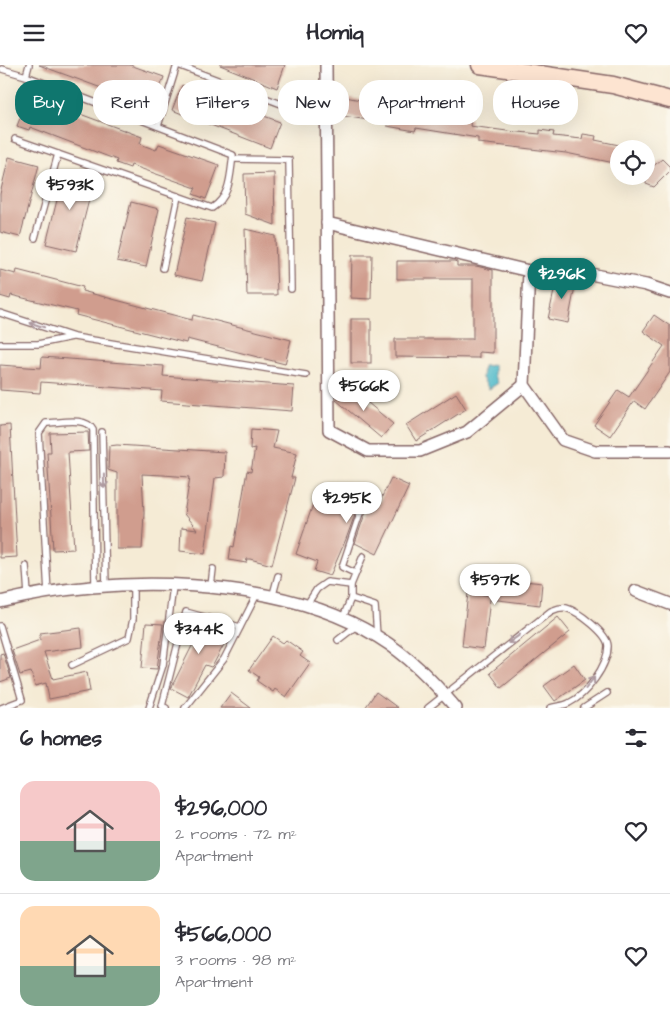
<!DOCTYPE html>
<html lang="en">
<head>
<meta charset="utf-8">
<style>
	:root { --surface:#fff; --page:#f7f7f7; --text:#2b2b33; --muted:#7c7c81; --line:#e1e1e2; --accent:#0f766e }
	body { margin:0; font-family:"Architects Daughter",sans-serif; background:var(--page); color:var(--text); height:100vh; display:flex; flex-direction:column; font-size:19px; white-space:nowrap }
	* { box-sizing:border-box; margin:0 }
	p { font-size:16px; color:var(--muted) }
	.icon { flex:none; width:28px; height:28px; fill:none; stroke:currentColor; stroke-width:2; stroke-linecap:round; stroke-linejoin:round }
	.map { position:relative; height:643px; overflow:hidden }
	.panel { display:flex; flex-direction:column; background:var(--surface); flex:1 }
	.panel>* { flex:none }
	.hud { position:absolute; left:15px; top:15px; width:640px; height:45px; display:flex; gap:10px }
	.tools { position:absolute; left:610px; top:75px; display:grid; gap:10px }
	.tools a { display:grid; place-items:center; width:45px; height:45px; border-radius:50%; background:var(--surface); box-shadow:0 5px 20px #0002; font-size:25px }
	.price { position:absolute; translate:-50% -42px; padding:0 11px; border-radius:18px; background:#fff; color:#222; font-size:16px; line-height:32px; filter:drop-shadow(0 1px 2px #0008) }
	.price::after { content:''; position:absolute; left:50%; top:30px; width:15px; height:11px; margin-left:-8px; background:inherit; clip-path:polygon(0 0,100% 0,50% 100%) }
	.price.active { background:var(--accent); color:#fff }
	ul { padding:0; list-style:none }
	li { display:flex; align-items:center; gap:15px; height:125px; padding:0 20px }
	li+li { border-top:1px solid var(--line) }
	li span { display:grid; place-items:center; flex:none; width:140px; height:100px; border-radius:15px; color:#555 }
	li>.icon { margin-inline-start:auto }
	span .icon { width:60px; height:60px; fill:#fffc; stroke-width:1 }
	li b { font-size:21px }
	h2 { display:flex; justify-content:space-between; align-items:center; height:60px; padding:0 20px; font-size:21px }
	.pill { padding:0 18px; border-radius:20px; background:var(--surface); box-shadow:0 5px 20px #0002; font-size:18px; line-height:45px }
	.pill.active { background:var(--accent); color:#fff }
	header { display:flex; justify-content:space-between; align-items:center; height:65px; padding:0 20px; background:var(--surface); font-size:22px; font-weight:700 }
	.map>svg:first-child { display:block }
</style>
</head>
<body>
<header><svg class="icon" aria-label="menu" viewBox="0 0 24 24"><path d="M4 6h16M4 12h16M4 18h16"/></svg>Homiq<svg class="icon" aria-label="heart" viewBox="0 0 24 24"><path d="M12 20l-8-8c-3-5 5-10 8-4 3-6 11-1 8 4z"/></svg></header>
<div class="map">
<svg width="670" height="643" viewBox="0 0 670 643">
	<rect width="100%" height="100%" fill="#fbf7ec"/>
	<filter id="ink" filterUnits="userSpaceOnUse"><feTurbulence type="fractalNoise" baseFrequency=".02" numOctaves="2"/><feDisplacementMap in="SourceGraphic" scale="10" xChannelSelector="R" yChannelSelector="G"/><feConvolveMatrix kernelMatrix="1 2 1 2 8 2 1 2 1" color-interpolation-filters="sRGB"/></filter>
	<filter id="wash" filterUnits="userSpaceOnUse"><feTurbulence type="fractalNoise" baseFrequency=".0096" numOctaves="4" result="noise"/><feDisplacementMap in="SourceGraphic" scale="20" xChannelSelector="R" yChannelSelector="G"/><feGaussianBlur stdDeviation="1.12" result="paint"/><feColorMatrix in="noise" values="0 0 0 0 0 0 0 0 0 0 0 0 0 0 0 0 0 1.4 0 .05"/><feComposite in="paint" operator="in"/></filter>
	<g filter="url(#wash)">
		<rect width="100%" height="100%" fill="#f5ebd5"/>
		<path fill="#4db9c9" stroke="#4c6c7a" d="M494,300V311L498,318L489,324L482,313L483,301Z"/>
		<g id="blocks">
			<g fill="#d09d8e">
				<path d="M39,0H130L164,12L153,42Z"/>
				<path d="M220,0H285L277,23Z"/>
				<path d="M182,20L280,57L270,83L172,45Z"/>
				<path d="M29,30L142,72L140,79L156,85L159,79L219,100L206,134L193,129L196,123L131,100L130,103L116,98L117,95L30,62L29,65L17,61Z"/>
				<path d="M340,31L371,37L368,55L337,50Z"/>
				<path d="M391,41L437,52V49L471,54L470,61L507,66L540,69V65L554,67L553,71L582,74L583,69L596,71L595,75L619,80V99L566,88L478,78V73L416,63L415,66L387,61Z"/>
				<path d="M9,92L39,100L20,172L0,167V129Z"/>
				<path d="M662,94L670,102V106L654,122L646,119V102L651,103Z"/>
				<path d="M61,107L94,115L76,186L46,179L61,119L58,118Z"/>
				<path d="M274,108L275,160L245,149L244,109Z"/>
				<path d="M131,137L159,144L146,202L117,196Z"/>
				<path d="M187,152L215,158L202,216L174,210Z"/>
				<path d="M245,164L275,171L277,230H247Z"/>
				<path d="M352,190H372L371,234L351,233Z"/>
				<path d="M397,196H454L457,197V201H476L493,205V288L479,287V293L395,292V274H473V214H397Z"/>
				<path d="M0,205L16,209L17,205L83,222L82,226L192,255L193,250L291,275L285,299L187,274L186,278L76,250L77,246L11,230L10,234L0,231Z"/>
				<path d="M557,212L576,216L568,258L548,254Z"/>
				<path d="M654,250L670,261V307L645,344L634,336L610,371L594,360L618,325L629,332L664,281L643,266Z"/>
				<rect x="351" y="254" width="20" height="44"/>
				<path d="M42,292L164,301L163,311L294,321L292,346L161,336L162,326L41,317L40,328L0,325V300L41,303Z"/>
				<path d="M348,321L393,359L381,373L336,335Z"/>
				<path d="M456,328L466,344L416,376L406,360Z"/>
				<path d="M10,360L17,492L0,493V361Z"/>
				<path d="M251,364L277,366L273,383L297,388L291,413H295L272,500L250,494H247L246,498L229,495L231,481L234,482L247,406L251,407L255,383L250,384Z"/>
				<path d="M88,367L89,386L68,387L74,484L53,485L47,387H51L50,368Z"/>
				<path d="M117,380L225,387L224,412L215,413L205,489L180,486L181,463L197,465L184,449L190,412L163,410L142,409L144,448L142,484H117V408L108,405L109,381Z"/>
				<path d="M391,413L409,421L377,489L355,478L367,443L366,439L362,437L358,441L346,474L330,511L314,506L317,497L296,489L320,419L377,442Z"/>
				<path d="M490,512L542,518L540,540L490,534L484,584L462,581L468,528L487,530Z"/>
				<path d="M558,552L570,567L501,623L490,608Z"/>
				<path d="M189,556L210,563L211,560L229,570L213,600L211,602L205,600L188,632L171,623L193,579L183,576Z"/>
				<path d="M146,558L163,559L157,604L142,603Z"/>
				<path d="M81,563L83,582L44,587L53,614L87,607L90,626L49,634L46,618L35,621L31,607L20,610L12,585L40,575V568Z"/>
				<path d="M273,571L283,578L286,575L303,587L300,591L310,598L286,632L275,624L273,627L257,616L259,612L249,605Z"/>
				<path d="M3,588L11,613L0,617V589Z"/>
				<path d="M574,599L585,615L555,636L544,621Z"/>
				<path d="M376,627L398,643H365Z"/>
				<path d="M231,628L251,643H220Z"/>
			</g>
		</g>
	</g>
	<g filter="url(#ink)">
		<use href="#blocks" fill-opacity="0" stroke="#866666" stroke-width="1"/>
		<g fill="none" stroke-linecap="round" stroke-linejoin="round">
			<g stroke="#866666" stroke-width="8">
				<g id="lane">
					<path d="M178,0L284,40"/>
					<path d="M2,4L26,11"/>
					<path d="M158,61L177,0"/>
					<path d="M15,74L212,143C231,131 230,110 233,90L26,11L29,0"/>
					<path d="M233,94L289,95L291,224"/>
					<path d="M35,173L58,89"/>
					<path d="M163,203L178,131"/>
					<path d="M0,248L74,272L306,310"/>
					<path d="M0,279H38L72,272"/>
					<path d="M102,367L106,521"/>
					<path d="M26,501L28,530"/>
					<path d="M355,508L342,502L362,442"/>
					<path d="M211,521L213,504"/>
					<path d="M48,528L39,368L46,358C60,358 86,351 93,365L95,522"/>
					<path d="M272,533L278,511"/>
					<path d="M351,533V520L363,491"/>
					<path d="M306,541L317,524L327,517L351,520"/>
					<path d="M342,555L351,533L375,541L377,571"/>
					<path d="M0,561L22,635L1,643"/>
					<path d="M338,575L356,561"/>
					<path d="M72,600L129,573L133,554V520"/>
					<path d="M149,643L163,600L173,521"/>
					<path d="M166,643L162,641L186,547L240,562"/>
					<path d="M185,643L224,594L257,529"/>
					<path d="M428,643L551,546C556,544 560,542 566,543C578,546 608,569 608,581C608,601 586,630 569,638C564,641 556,641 550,643"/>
					<path d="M584,643L607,628"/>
				</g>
			</g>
			<g stroke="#866666" stroke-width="14">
				<g id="street">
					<path d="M326,0L329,365L368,386H420L467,367L524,320"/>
					<path d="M327,158L529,206L560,203L646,220L670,228"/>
					<path d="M529,206L524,320L563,375L595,386H670"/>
					<path d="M636,526L670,539"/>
					<path d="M0,537C111,509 278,510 378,572C409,591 432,615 456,643"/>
				</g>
			</g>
			<g stroke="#866666" stroke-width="19">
				<path id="secondary" d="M480,0L613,20L670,35"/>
			</g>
			<use href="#lane" stroke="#fff" stroke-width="5.5"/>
			<use href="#street" stroke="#fff" stroke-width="11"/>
			<use href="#secondary" stroke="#fde4d1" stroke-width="16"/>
		</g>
		<defs><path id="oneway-shaft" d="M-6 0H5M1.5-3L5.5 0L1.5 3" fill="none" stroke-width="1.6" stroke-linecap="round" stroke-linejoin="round" transform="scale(1.25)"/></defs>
		<g stroke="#ae9aa0">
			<use href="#oneway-shaft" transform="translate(37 260) rotate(-162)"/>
			<use href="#oneway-shaft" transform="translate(104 416) rotate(89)"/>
			<use href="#oneway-shaft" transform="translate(514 574) rotate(144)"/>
			<use href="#oneway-shaft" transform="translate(590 618) rotate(-53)"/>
		</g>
	</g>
</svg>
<div class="tools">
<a><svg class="icon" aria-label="locate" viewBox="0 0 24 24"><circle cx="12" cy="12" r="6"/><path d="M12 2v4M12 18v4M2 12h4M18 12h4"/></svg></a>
</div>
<b class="price" style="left:70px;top:146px">$593K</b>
<b class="price active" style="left:562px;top:235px">$296K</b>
<b class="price" style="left:364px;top:347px">$566K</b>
<b class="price" style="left:347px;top:459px">$295K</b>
<b class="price" style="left:495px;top:541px">$597K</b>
<b class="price" style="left:199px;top:590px">$344K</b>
<div class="hud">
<a class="pill active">Buy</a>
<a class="pill">Rent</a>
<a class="pill">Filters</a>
<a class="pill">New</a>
<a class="pill">Apartment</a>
<a class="pill">House</a>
</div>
</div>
<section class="panel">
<h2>6 homes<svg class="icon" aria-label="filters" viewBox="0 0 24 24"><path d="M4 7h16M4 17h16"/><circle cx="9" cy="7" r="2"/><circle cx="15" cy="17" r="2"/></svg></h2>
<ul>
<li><span style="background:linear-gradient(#f6c9c9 60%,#7fa58c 0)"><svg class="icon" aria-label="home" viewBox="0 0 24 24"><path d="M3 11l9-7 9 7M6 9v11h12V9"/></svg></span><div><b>$296,000</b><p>2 rooms · 72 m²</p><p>Apartment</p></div><svg class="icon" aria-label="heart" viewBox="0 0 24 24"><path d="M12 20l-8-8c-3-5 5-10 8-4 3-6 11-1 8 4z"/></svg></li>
<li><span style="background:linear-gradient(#ffd9b3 60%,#7fa58c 0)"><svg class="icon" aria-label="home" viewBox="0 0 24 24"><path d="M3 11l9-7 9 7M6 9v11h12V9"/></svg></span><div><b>$566,000</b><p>3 rooms · 98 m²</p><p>Apartment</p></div><svg class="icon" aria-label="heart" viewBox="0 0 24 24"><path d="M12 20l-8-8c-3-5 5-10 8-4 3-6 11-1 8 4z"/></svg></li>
</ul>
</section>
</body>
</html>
